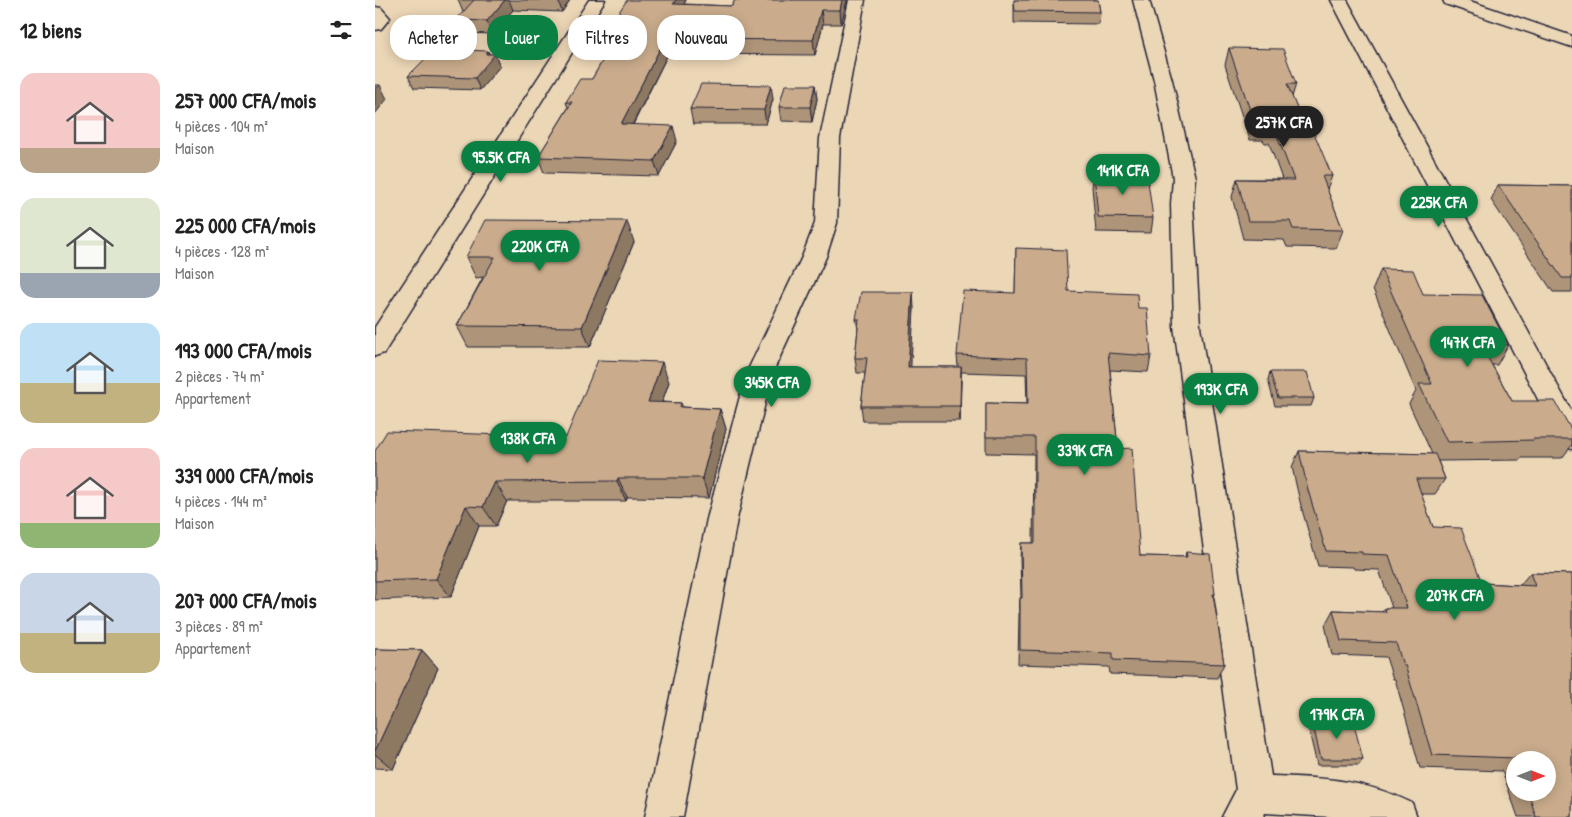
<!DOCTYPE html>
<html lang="fr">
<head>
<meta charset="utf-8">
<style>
	:root { --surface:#fff; --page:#f2f2f2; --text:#222; --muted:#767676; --accent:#0b8043 }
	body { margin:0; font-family:"Patrick Hand",sans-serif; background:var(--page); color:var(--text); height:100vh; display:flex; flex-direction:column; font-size:19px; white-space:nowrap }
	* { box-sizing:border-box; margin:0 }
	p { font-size:16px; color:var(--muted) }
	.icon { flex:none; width:28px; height:28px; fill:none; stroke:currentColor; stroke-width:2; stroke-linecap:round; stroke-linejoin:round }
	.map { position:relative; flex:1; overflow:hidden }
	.sheet { display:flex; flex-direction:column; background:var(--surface); width:375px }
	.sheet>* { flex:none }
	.guide { position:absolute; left:15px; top:15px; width:475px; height:45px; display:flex; gap:10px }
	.needle { width:32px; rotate:90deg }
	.fabs { position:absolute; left:1131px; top:751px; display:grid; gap:10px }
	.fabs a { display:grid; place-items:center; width:50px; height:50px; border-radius:50%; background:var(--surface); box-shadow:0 2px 12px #0003; font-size:25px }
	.price { position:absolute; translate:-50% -42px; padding:0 11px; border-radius:18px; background:var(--accent); color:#fff; font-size:16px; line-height:32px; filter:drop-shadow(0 1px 2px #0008) }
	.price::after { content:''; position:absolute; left:50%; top:30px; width:15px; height:11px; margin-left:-8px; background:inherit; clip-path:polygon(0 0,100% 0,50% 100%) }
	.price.selected { background:#222; color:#fff }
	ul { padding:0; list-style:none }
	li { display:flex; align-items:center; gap:15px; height:125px; padding:0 20px }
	li span { display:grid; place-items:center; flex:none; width:140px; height:100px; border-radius:15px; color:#555 }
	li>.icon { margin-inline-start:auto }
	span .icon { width:60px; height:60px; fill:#fffc; stroke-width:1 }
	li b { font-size:21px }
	h2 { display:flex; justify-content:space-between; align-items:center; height:60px; padding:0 20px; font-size:21px }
	.pill { padding:0 18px; border-radius:20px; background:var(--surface); box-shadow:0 2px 12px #0003; font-size:18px; line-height:45px }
	.pill.selected { background:var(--accent); color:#fff }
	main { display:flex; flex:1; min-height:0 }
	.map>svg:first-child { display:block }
</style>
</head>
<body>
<main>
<section class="sheet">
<h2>12 biens<svg class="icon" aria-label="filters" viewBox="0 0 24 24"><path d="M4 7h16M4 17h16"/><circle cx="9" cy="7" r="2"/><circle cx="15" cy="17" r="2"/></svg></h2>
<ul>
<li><span style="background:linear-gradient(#f6c9c9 75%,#b9a48a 0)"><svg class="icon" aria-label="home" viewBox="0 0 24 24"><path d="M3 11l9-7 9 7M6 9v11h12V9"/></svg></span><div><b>257 000 CFA/mois</b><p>4 pièces · 104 m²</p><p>Maison</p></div></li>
<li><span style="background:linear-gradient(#dfe7d0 75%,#9aa5b1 0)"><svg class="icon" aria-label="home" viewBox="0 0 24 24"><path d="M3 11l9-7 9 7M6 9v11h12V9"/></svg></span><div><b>225 000 CFA/mois</b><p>4 pièces · 128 m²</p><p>Maison</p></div></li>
<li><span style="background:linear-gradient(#bfe0f5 60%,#c2b280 0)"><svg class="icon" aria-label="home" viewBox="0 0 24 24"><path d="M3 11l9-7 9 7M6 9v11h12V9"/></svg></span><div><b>193 000 CFA/mois</b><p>2 pièces · 74 m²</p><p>Appartement</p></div></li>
<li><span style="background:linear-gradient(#f6c9c9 75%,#8fb573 0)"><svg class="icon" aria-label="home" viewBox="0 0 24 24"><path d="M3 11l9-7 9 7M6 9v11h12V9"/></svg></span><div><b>339 000 CFA/mois</b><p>4 pièces · 144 m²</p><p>Maison</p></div></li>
<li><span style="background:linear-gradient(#c9d6e8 60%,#c2b280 0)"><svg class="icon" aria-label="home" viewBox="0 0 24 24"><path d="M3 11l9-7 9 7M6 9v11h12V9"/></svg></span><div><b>207 000 CFA/mois</b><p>3 pièces · 89 m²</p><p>Appartement</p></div></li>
</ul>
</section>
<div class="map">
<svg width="1197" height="817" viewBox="0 0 1197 817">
	<rect width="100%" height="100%" fill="#ebd6b5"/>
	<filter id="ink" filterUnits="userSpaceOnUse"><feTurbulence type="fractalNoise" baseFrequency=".02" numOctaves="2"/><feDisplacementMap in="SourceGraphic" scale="10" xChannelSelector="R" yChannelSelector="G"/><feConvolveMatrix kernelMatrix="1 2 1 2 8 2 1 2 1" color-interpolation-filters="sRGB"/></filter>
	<g filter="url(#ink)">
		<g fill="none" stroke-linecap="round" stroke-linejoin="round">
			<g stroke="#22223b" stroke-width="3">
				<g id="street">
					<path d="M214,0H230L9,353L0,356V327Z"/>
					<path d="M474,0H490L465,138L462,223L451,257L397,374L362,519L308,817H270L332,519L371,374L427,257L440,223L445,138Z"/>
					<path d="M758,0H774L797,80L820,178L818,204L825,326L896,776C949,778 988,779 1037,803L1042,817H957L890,813L888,817H847L861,790L799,326L796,204L798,178L779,80Z"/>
					<path d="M956,0H972L1197,412V449L1187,446L1183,438Z"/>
					<path d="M1068,0H1092L1197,36V47L1070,4Z"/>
					<path d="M0,7L6,8L15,18L6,29L0,30Z"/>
				</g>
			</g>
			<use href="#street" fill="#ebd6b5" fill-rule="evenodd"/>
		</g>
		<g fill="#ae9478" stroke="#22223b" fill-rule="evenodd">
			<path d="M83,0H195L187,12L138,10L117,34L87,33L81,20L88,12Z"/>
			<path d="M311,0L309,4L357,6L360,0H472L466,24H448L440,55L293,54L258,125L302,141L284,176L169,173L163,157L193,108L191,102L217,79L244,32L240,18Z"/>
			<path d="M639,0H723L725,12L724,24L639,23Z"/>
			<path d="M854,48L921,84L917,97L932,133L957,176L952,189L968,230L961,248L912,247L909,240L868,239L857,197L862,179H907L894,143H890L888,140H875L850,65Z"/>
			<path d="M114,54H120L125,66L105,90L39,88L33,76Z"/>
			<path d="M440,85L442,99L437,122L406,121L404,107Z"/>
			<path d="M398,99L391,124H318L315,109Z"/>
			<path d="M719,173L778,218L776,233L721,232L717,187Z"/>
			<path d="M1123,185L1197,186V292H1178L1116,200Z"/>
			<path d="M259,242L215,347H93L82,326L108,277L101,278L91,257Z"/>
			<path d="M641,248L693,291L763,308L776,356L773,372L735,370L743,449L765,556L810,557L811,552L840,594L839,597L849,664L842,678L735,674L734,667L643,664L644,614L645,598H646L645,558L646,543H658L659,454L611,453V403L652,404L651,374L586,372L585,421H488L486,406L490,373H482L480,358L483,329L481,319L539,308L535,367H583L582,355L640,293Z"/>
			<path d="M1006,269L1133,345L1122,365H1117L1137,401L1197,431V445L1187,458H1146L1145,460L1063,461L1070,479L1060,494H1046L1058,527L1107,583L1145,585L1155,573L1197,574V817H1143L1127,771L1045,768L1020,679H1018L1011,657L957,655L950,625L958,610L1007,612L1010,608H1017L1004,570L979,569L978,567L943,566L926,506L917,467L924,451L1057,454L1034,404L1041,391L998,289ZM1140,760H1172V792H1140Z"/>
			<path d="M895,372L939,398L936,406H900L893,380Z"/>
			<path d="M294,382L287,402L306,403L308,407L345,409L351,429L334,498L252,497L251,501H132L121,526H104L76,597L0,600V451L191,437Z"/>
			<path d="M0,649L47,650L63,668L18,769L0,768Z"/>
			<path d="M937,721L988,759L984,765H942L933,727Z"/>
		</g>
		<g fill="#8d7862" stroke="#22223b">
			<path d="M130,0H134L138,10L117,34L112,21Z"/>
			<path d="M183,0H195L187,12Z"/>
			<path d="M301,0H311L302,18L298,4Z"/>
			<path d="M467,0H472V1L466,24L465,10Z"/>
			<path d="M446,10L448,24L440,55L438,40Z"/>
			<path d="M290,39L293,54L250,139L246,124Z"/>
			<path d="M113,51L116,58L120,54L125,66L105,90L100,78L111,54Z"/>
			<path d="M5,85L12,99L0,114V90Z"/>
			<path d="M396,85L398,99L391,124L389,110Z"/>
			<path d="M440,85L442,99L437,122L435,107Z"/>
			<path d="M298,126L302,141L284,176L279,161Z"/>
			<path d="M252,221L259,242L215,347L207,327Z"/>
			<path d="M538,292L539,308L535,382L533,367Z"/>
			<path d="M287,362L294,382L280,422L273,402Z"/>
			<path d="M586,367V382L585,421V406Z"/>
			<path d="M345,409L351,429L334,498L327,478Z"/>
			<path d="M243,478L252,497L251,501L242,481Z"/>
			<path d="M120,482L132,501L121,526L108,507Z"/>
			<path d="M91,506L104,526L76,597L61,579Z"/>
			<path d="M47,650L63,668L18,769L0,754V751Z"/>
		</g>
		<g fill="#caac8c" stroke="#22223b">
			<path d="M99,0H130L112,21L81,20Z"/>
			<path d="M252,0H301L298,4L357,6L360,0H467L465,10H446L438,40L290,39L246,124L298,126L279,161L163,157L197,102H191L205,79H217L252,18H240Z"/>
			<path d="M639,0H723L725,12L640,11Z"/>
			<path d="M854,48L908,49L921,84H912L932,133H939L957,176H947L968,230L918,229L915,221H873L862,179L919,180L898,125H894L893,122H879Z"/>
			<path d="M60,49L113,51L111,54H120L100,78L33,76Z"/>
			<path d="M326,84L396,85L389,110L315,109Z"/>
			<path d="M0,85H5L0,90Z"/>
			<path d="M410,85H440L435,107H404Z"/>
			<path d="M719,173L772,174L778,218L723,217Z"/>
			<path d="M1123,185L1197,186V278H1187Z"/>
			<path d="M110,220L252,221L207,327L82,326L120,257H91Z"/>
			<path d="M641,248L691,250L693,291L762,294L763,308H772L776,356L733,353L743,449L757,448L765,556L812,557L811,552L835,554L840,594H838L849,664L738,660V653L645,650V598H647L646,543H660V437H611V403L653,404L652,358L582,355L588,291L640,293Z"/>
			<path d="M1006,269L1038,270L1048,294L1107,295L1133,345L1105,344L1137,401H1180L1197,431V439H1158L1159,440L1072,442L1044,384H1057Z"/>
			<path d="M486,292H538L533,367H586L585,406H486L492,358H480L484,319H481Z"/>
			<path d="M223,360L287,362L273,402L306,403L305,407L345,409L327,478H243L242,481L120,482L108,507L91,506L61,579L0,581V451L12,431L191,437Z"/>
			<path d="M895,372H932L939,398H903Z"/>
			<path d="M924,451L1060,454L1070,479H1041L1058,527L1086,528L1107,583L1160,586L1155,573L1197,574V817H1161L1153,792H1172V760H1142L1141,758L1057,755L1030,665H1028L1021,643L966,641L958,610L1011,612L1010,608H1032L1014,555L987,554V552L951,551L933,490Z"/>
			<path d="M0,649L47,650L0,751Z"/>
			<path d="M937,721H978L988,759H946Z"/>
		</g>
	</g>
</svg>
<div class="fabs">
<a><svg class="needle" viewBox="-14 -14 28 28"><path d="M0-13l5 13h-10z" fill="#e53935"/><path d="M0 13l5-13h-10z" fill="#767676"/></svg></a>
</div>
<b class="price selected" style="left:909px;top:148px">257K CFA</b>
<b class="price" style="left:126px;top:183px">95.5K CFA</b>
<b class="price" style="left:748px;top:196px">141K CFA</b>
<b class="price" style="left:1064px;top:228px">225K CFA</b>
<b class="price" style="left:165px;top:272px">220K CFA</b>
<b class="price" style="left:1093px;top:368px">147K CFA</b>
<b class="price" style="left:397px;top:408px">345K CFA</b>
<b class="price" style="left:846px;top:415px">193K CFA</b>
<b class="price" style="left:153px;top:464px">138K CFA</b>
<b class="price" style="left:710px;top:476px">339K CFA</b>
<b class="price" style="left:1080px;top:621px">207K CFA</b>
<b class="price" style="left:962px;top:740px">179K CFA</b>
<div class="guide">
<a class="pill">Acheter</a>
<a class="pill selected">Louer</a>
<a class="pill">Filtres</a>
<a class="pill">Nouveau</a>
</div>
</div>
</main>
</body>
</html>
